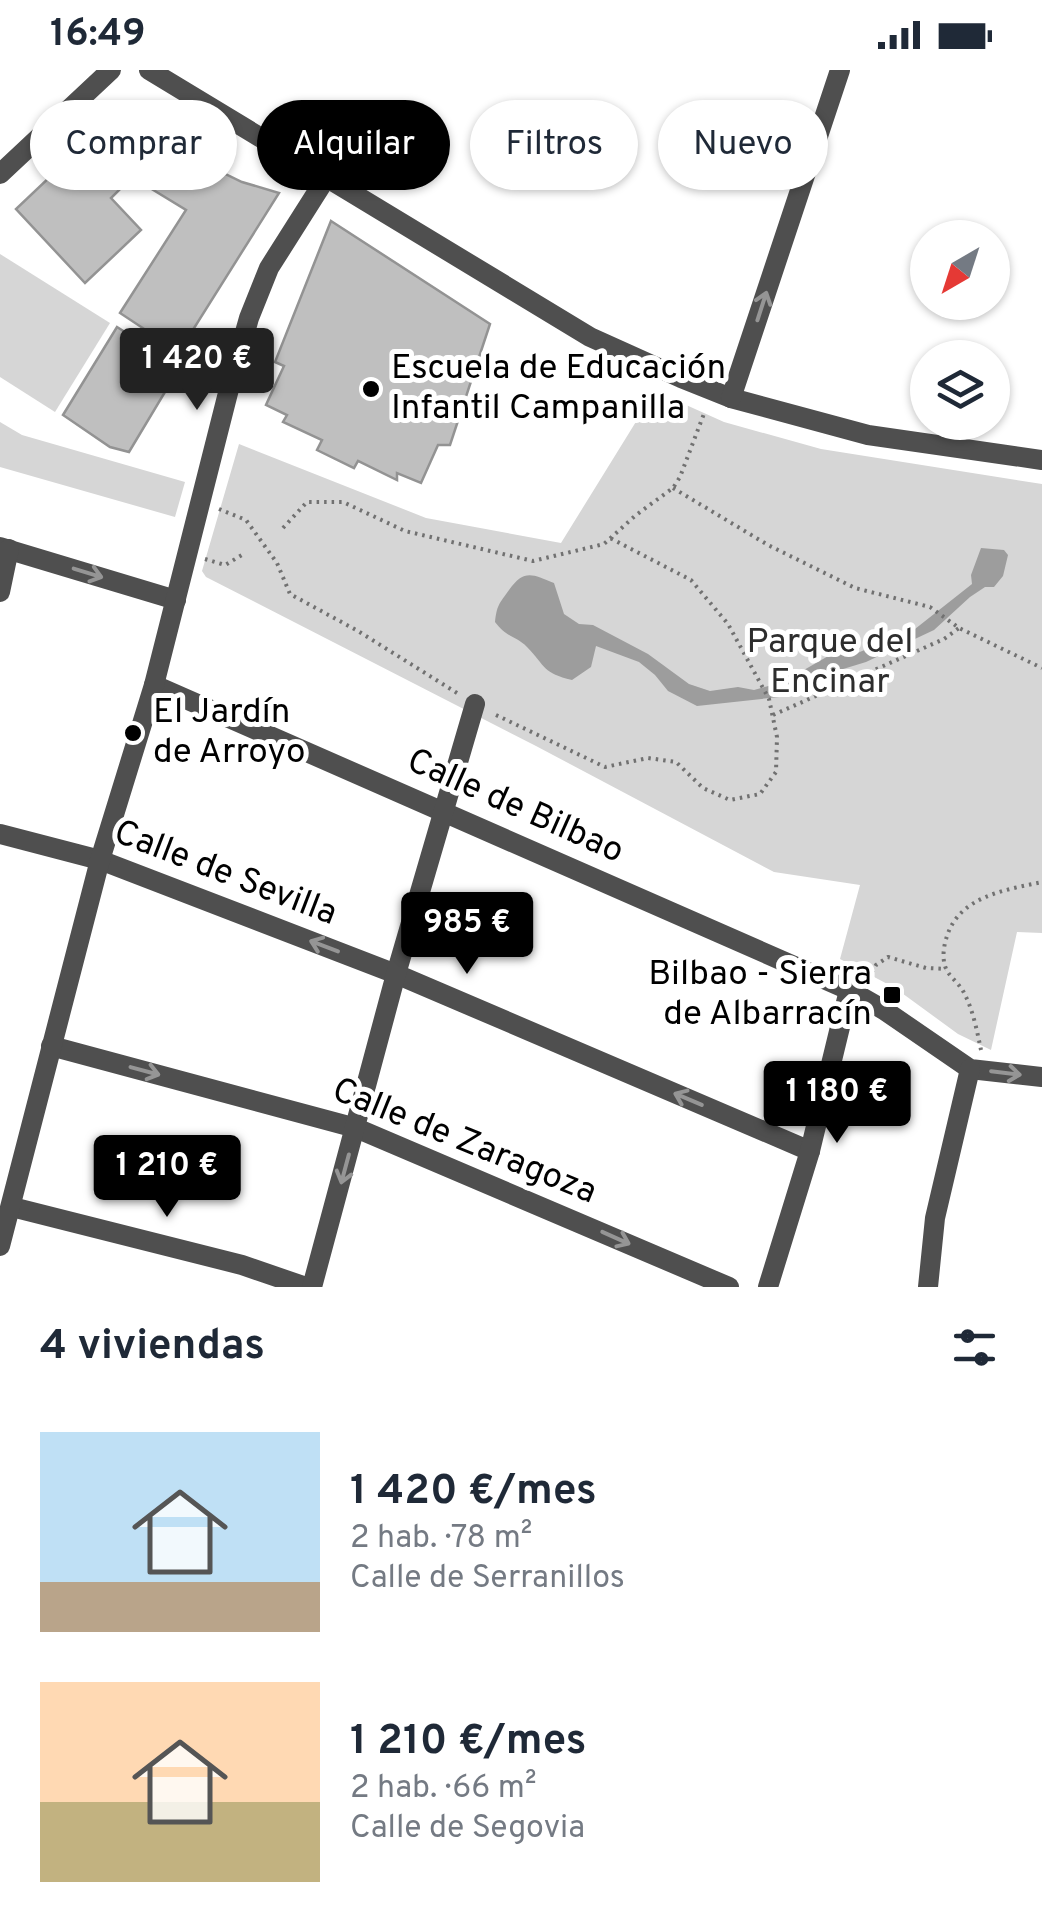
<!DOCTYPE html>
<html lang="es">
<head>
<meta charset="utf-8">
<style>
	:root { --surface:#fff; --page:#f6f6f7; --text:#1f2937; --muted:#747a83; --accent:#000 }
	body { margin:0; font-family:Overpass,sans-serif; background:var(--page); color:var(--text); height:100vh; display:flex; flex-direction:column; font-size:38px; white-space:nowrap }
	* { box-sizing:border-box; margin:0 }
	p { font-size:32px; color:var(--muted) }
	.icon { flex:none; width:55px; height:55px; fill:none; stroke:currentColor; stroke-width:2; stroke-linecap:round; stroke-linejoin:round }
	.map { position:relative; height:1217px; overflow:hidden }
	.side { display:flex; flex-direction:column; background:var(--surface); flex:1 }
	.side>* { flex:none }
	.guide { position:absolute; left:30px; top:30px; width:982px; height:90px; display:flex; gap:20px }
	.needle { width:65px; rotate:219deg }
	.fabs { position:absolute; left:910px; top:150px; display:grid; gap:20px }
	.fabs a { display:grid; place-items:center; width:100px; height:100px; border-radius:50%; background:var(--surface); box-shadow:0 2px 8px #0004; font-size:50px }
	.price { position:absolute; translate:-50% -85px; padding:0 22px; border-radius:10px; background:var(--accent); color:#fff; font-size:32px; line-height:65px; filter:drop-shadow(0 2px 5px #0008) }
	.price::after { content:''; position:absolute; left:50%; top:60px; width:30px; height:22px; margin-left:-15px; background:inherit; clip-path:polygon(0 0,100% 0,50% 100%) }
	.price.selected { background:#222; color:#fff }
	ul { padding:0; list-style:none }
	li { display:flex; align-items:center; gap:30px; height:250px; padding:0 40px }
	li span { display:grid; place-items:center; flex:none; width:280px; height:200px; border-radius:0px; color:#555 }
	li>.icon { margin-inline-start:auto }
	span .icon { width:120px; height:120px; fill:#fffc; stroke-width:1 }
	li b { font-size:42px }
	h2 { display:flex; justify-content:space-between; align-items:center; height:120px; padding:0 40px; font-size:42px }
	.chip { padding:0 35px; border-radius:45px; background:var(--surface); box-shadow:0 2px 8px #0004; font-size:35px; line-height:90px }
	.chip.selected { background:var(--accent); color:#fff }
	.status { display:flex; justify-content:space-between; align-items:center; height:70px; padding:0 50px; background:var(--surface); direction:ltr }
	.status svg { height:28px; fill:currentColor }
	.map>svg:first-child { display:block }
</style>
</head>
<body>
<div class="status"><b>16:49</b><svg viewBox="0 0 49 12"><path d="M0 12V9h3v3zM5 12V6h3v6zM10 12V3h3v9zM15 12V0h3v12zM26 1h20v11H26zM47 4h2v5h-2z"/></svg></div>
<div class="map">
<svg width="1042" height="1217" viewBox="0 0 1042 1217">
	<rect width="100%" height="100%" fill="#fff"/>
	<g fill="#d6d6d6">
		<path d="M0,184L110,253L55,342L0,307Z"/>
		<path d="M655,321L724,352L821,379L1042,414V863L1017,862L991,980L958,964L895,918L840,889L860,815L774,802L536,676L206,507L202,501L239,374L426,448L561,473Z"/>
		<path d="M0,352L22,365L185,412L175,447L0,397Z"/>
	</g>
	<path fill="#9d9d9d" d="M981,478L1004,480L1008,485L1003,506L994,517H985L970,527L934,560L866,592L817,607L797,621L779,627L697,636L668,621L655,605L639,592L596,576L591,597L572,610C543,603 546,597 527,577C516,566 507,568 495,552C497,535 499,534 509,520C524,499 532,504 554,513L564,544L579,554L593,555L648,584L689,614L710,621L738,617L754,620L783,612L830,585L855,584L915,559L972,514L971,505Z"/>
	<g fill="#bfbfbf" stroke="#939393" stroke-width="2.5">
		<path d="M142,38L162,61L207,95L242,112L279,123L179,282L120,243L186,140L132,107L111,128L141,160L85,213L16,139L109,51L119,59Z"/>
		<path d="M331,151L490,254L450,375H438L421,413L397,403V410L358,391L354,398L317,380L322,370L283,352L287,345L266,335L284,296L275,292Z"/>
		<path d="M117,257L180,297L129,382L110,377L63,345Z"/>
	</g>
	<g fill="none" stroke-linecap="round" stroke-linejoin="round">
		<g stroke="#717171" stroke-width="4" stroke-dasharray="2.5 5" stroke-linecap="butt">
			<path d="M673,418L768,475L855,518L930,537L959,558L1042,598"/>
			<path d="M219,439L246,450L277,493L290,524L358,561L457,623"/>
			<path d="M283,458L307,432H343L405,461L533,491L604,474L636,445L673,418L680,407L705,341"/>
			<path d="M205,489L225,495L242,485"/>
			<path d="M496,645L605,697L648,688L676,692L703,718L730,730L760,724L776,702L777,667L769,629L728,554L691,510L610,468"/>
			<path d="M773,645L944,569L959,558"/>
			<path d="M868,909L876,895L888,887L926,898L946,899"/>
			<path d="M981,980C977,961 973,939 963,921C958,912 948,906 945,896C942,886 944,875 947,866C960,826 1005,820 1042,812"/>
		</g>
		<g stroke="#4f4f4f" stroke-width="20">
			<path d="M149,0L590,267L681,308L731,328L868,365L1042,390"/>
			<path d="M0,104L111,0"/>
			<path d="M731,328L840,0"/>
			<path d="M0,477L176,530"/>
			<path d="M0,522L9,479"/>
			<path d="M154,615L849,920L884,940L970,999L1042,1007"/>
			<path d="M0,764L100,790L396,904L810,1081"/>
			<path d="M51,976L356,1058L729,1217"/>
			<path d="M12,1137L242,1195L306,1217"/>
			<path d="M0,1176L100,790L154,615L229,319L249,248L269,198L326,108"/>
			<path d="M312,1217L396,904L475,634"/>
			<path d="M768,1217L810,1081L849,920"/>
			<path d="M928,1217L935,1148L970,999"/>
		</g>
	</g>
	<defs><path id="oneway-shaft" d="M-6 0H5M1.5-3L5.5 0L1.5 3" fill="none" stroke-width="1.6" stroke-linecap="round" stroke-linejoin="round" transform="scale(2.5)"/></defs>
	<g stroke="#959595">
		<use href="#oneway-shaft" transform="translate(762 236) rotate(-72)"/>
		<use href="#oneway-shaft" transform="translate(88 503) rotate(17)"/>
		<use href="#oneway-shaft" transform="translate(324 876) rotate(-159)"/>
		<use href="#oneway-shaft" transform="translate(145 1001) rotate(15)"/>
		<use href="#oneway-shaft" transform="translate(1006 1003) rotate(7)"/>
		<use href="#oneway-shaft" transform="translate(688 1029) rotate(-157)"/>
		<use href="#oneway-shaft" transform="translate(345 1099) rotate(105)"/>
		<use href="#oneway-shaft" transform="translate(616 1168) rotate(24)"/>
	</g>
	<g fill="#000" stroke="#fff" stroke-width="4">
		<circle cx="371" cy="319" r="10"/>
		<circle cx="133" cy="663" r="10"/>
		<rect x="882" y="915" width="20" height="20" rx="5"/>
	</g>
	<g text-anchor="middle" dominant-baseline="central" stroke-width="10" stroke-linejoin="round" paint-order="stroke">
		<g font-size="35" fill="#000" stroke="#fff" text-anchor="start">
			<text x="391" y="299">Escuela de Educación<tspan x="391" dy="40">Infantil Campanilla</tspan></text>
			<text x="153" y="643">El Jardín<tspan x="153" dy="40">de Arroyo</tspan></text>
			<text x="872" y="905" text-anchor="end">Bilbao - Sierra<tspan x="872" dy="40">de Albarracín</tspan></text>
		</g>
		<g font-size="35" fill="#2d2d2d" stroke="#fff">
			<text x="830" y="573">Parque del<tspan x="830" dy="40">Encinar</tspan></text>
		</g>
		<g font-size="35" fill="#000" stroke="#fff">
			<text transform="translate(515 737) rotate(24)">Calle de Bilbao</text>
			<text transform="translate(225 804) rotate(21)">Calle de Sevilla</text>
			<text transform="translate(464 1072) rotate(22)">Calle de Zaragoza</text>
		</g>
	</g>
</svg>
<div class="fabs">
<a><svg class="needle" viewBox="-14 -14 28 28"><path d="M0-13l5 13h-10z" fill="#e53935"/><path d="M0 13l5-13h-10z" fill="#747a83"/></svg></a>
<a><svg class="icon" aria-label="layers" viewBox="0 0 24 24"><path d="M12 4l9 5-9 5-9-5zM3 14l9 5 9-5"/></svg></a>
</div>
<b class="price selected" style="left:197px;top:343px">1 420 €</b>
<b class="price" style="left:467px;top:907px">985 €</b>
<b class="price" style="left:837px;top:1076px">1 180 €</b>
<b class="price" style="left:167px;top:1150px">1 210 €</b>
<div class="guide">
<a class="chip">Comprar</a>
<a class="chip selected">Alquilar</a>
<a class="chip">Filtros</a>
<a class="chip">Nuevo</a>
</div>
</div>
<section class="side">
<h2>4 viviendas<svg class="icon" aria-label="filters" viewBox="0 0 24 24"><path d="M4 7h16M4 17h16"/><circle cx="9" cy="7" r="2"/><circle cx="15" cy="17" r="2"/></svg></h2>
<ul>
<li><span style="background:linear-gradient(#bfe0f5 75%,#b9a48a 0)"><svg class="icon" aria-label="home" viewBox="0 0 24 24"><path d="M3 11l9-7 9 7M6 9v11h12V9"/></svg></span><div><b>1 420 €/mes</b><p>2 hab. · 78 m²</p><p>Calle de Serranillos</p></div></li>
<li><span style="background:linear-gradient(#ffd9b3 60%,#c2b280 0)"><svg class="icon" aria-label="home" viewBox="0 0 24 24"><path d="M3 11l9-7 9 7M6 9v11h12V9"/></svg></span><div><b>1 210 €/mes</b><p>2 hab. · 66 m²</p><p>Calle de Segovia</p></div></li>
</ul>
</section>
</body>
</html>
